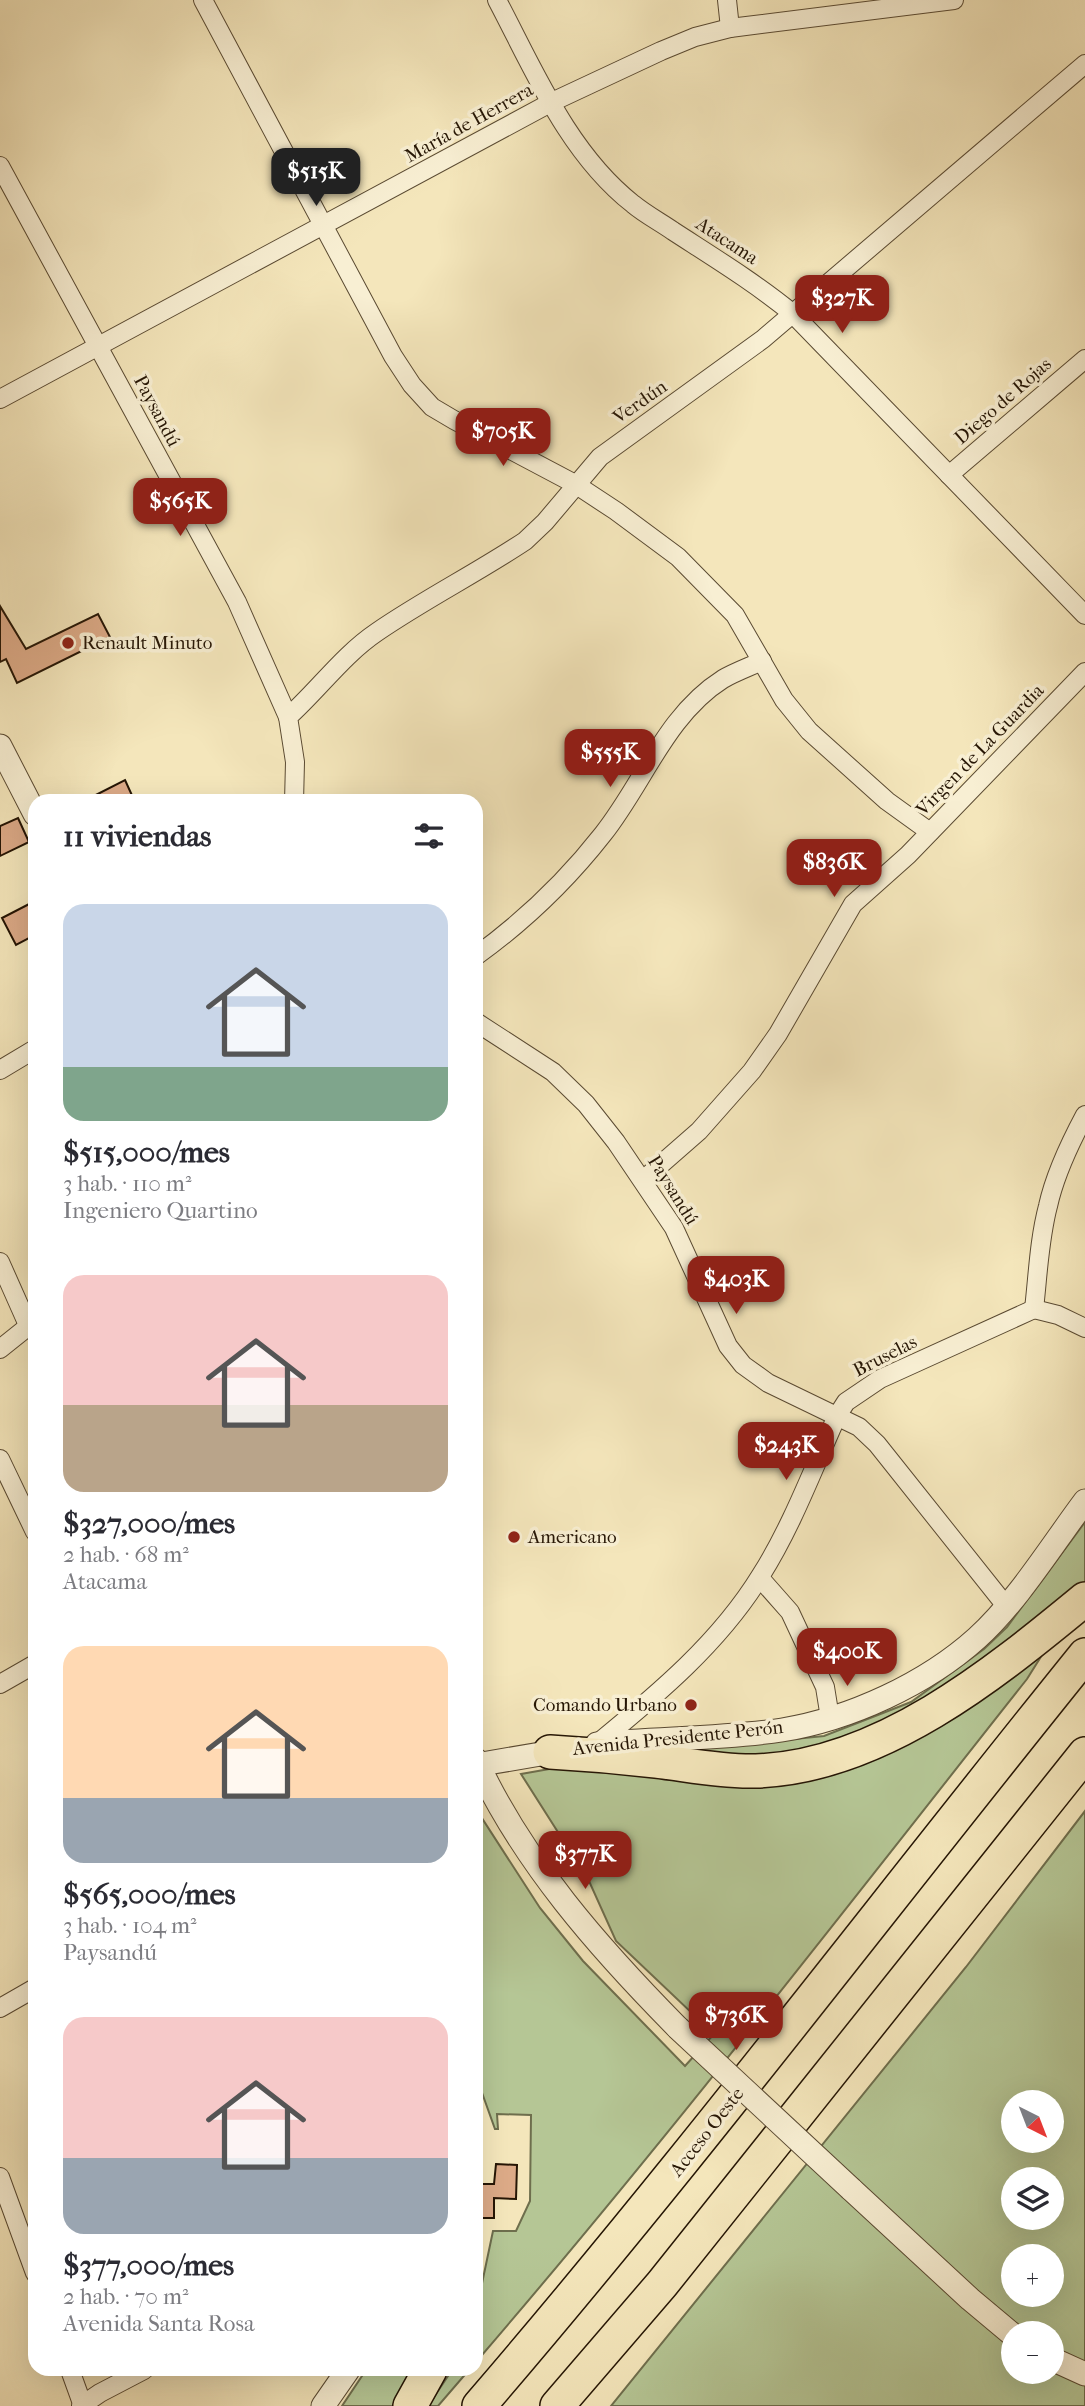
<!DOCTYPE html>
<html lang="es">
<head>
<meta charset="utf-8">
<style>
	:root { --surface:#fff; --page:#f7f7f7; --text:#2b2b33; --muted:#7c7c81; --accent:#8f2418 }
	body { margin:0; font-family:"IM FELL French Canon",serif; background:var(--page); color:var(--text); height:100vh; display:flex; flex-direction:column; font-size:26px; white-space:nowrap }
	* { box-sizing:border-box; margin:0 }
	p { font-size:23px; color:var(--muted) }
	.icon { flex:none; width:38px; height:38px; fill:none; stroke:currentColor; stroke-width:2; stroke-linecap:round; stroke-linejoin:round }
	.map { position:relative; flex:1; overflow:hidden }
	.side { position:absolute; left:28px; top:794px; width:455px; height:1582px; display:flex; flex-direction:column; background:var(--surface); border-radius:21px; box-shadow:0 7px 28px #0002 }
	.side>* { flex:none }
	.needle { width:46px; rotate:138deg }
	.controls { position:absolute; left:1001px; top:2090px; display:grid; gap:14px }
	.controls a { display:grid; place-items:center; width:63px; height:63px; border-radius:50%; background:var(--surface); box-shadow:0 7px 28px #0002; font-size:35px }
	.price { position:absolute; translate:-50% -60px; padding:0 16px; border-radius:14px; background:var(--accent); color:#fff; font-size:23px; line-height:46px; filter:drop-shadow(0 2px 4px #0008) }
	.price::after { content:''; position:absolute; left:50%; top:42px; width:21px; height:16px; margin-left:-10px; background:inherit; clip-path:polygon(0 0,100% 0,50% 100%) }
	.price.current { background:#222; color:#fff }
	ul { padding:0; list-style:none }
	li { display:grid; align-content:center; gap:14px; height:371px; padding:0 35px }
	li span { display:grid; place-items:center; height:217px; border-radius:21px; color:#555 }
	li>.icon { margin-inline-start:auto }
	span .icon { width:126px; height:126px; fill:#fffc; stroke-width:1 }
	li b { font-size:30px }
	h2 { display:flex; justify-content:space-between; align-items:center; height:84px; padding:0 35px; font-size:30px }
	.map>svg:first-child { display:block }
</style>
</head>
<body>
<div class="map">
<svg width="1085" height="2406" viewBox="0 0 1085 2406">
	<rect width="100%" height="100%" fill="#f4e6bb"/>
	<filter id="stains"><feTurbulence type="fractalNoise" baseFrequency=".00286" numOctaves="4"/><feColorMatrix values="0 0 0 0 .2 0 0 0 0 .09 0 0 0 0 .02 0 0 0 .5 -.17"/></filter>
	<radialGradient id="worn" r=".72"><stop offset=".6" stop-color="#630" stop-opacity="0"/><stop offset="1" stop-color="#630" stop-opacity=".3"/></radialGradient>
	<g fill="#b5c695" stroke="#6e6e4d" stroke-width="2" fill-rule="evenodd">
		<path d="M1085,1522V1584L932,1703L790,1757L654,1753L824,1736L911,1702L984,1649L1007,1627Z"/>
		<path d="M1039,1651L1042,1655L1027,1679C846,1908 667,2140 476,2362V2312L493,2231H516L530,2201L531,2115L497,2114L498,2129H495L476,2076V1809L540,1908L583,1961L685,2066L714,2034L616,1941L589,1881L521,1774L555,1768L783,1778Z"/>
		<path d="M1085,1811V2406H611L966,1967ZM1013,2102H1052V2140H1013ZM1013,2179H1052V2217H1013ZM1013,2256H1052V2294H1013ZM1013,2333H1052V2371H1013Z"/>
		<path d="M366,2370H411L393,2406H342Z"/>
		<path d="M452,2370H469L438,2406H428Z"/>
	</g>
	<g fill="#dcaa87" stroke="#261605" stroke-width="2">
		<path d="M0,606L26,649L98,614L110,637L17,683L6,659L0,662Z"/>
		<path d="M125,780L135,802H82Z"/>
		<path d="M18,818L29,842L0,856V826Z"/>
		<path d="M35,901V935L16,945L2,918Z"/>
		<path d="M496,2164L517,2165L516,2199L494,2198V2218H476V2184H494Z"/>
	</g>
	<g fill="none" stroke-linecap="round" stroke-linejoin="round">
		<g stroke="#5a4a32" stroke-width="20">
			<g id="minor">
				<path d="M203,0L393,356L412,385L432,407L454,420L575,484L616,511L678,557L735,615L784,700L809,731L887,801L930,832"/>
				<path d="M497,0C534,70 568,153 633,204C645,214 660,222 673,231C713,257 754,282 792,313L1085,615"/>
				<path d="M727,0L730,28"/>
				<path d="M0,166L237,602L288,717"/>
				<path d="M0,399L552,102L661,51L695,37L730,28L954,0"/>
				<path d="M949,475L1085,359"/>
				<path d="M294,802L295,762L288,717C319,689 343,655 377,632C425,599 477,573 525,541L545,522L600,457L763,339L1085,64"/>
				<path d="M476,956C523,922 567,880 603,834C643,784 666,715 723,679C735,672 749,667 762,661"/>
				<path d="M476,1022L553,1072L586,1104L616,1142L674,1228L728,1346L743,1365L768,1383L859,1427L877,1444L1006,1606"/>
				<path d="M0,1070L35,1049"/>
				<path d="M643,1180L699,1131L752,1071L778,1034L853,904L908,855L1085,672"/>
				<path d="M0,1262L28,1325"/>
				<path d="M1034,1309C1038,1275 1039,1240 1048,1206C1055,1174 1070,1143 1085,1115"/>
				<path d="M1034,1309L1058,1315L1085,1328"/>
				<path d="M0,1349L35,1321"/>
				<path d="M0,1459L35,1532"/>
				<path d="M760,1578L790,1612L825,1687L830,1718"/>
				<path d="M0,1684L35,1664"/>
				<path d="M598,1743C658,1694 720,1642 761,1575C792,1526 813,1469 837,1416L846,1402L880,1379L1034,1309"/>
				<path d="M0,2008L35,1988"/>
				<path d="M0,2177L35,2273"/>
				<path d="M70,2370L83,2406"/>
				<path d="M81,2406L100,2393L144,2370"/>
			</g>
		</g>
		<g stroke="#5a4a32" stroke-width="25">
			<g id="tertiary">
				<path d="M0,746L35,814"/>
				<path d="M597,1744C659,1738 722,1739 782,1730C850,1719 926,1684 977,1638C1017,1602 1052,1545 1085,1501"/>
				<path d="M476,1760C523,1862 599,1948 678,2028"/>
				<path d="M476,1765L564,1750"/>
				<path d="M851,2189L970,2299L1013,2335"/>
				<path d="M1052,2359L1085,2374"/>
				<path d="M323,2406L348,2370"/>
			</g>
		</g>
		<g stroke="#261605" stroke-width="36">
			<g id="motorway">
				<path d="M550,1752C586,1754 621,1757 656,1761C689,1765 724,1772 756,1771C880,1767 994,1674 1085,1599"/>
				<path d="M410,2406L430,2370"/>
				<path d="M479,2406C689,2162 883,1905 1085,1655"/>
				<path d="M557,2406L662,2284L1085,1754"/>
			</g>
		</g>
		<use href="#minor" stroke="#f8efd3" stroke-width="18"/>
		<use href="#tertiary" stroke="#f8efd3" stroke-width="23"/>
		<use href="#motorway" stroke="#f4e6bb" stroke-width="33"/>
		<g stroke="#5a4a32" stroke-width="25" stroke-linecap="butt">
			<path id="tertiary-bridge" d="M678,2028L851,2189"/>
		</g>
		<use href="#tertiary-bridge" stroke="#f8efd3" stroke-width="23"/>
	</g>
	<g fill="#8f2418" stroke="#f8efd3" stroke-width="2.5">
		<circle cx="68" cy="643" r="7"/>
		<circle cx="514" cy="1537" r="7"/>
		<circle cx="691" cy="1705" r="7"/>
	</g>
	<g text-anchor="middle" dominant-baseline="central" stroke-width="7" stroke-linejoin="round" paint-order="stroke">
		<g font-size="19" fill="#261605" stroke="#f8efd3">
			<text transform="translate(469 123) rotate(-29)">María de Herrera</text>
			<text transform="translate(727 241) rotate(33)">Atacama</text>
			<text transform="translate(1003 401) rotate(-41)">Diego de Rojas</text>
			<text transform="translate(640 402) rotate(-35)">Verdún</text>
			<text transform="translate(157 411) rotate(62)">Paysandú</text>
			<text transform="translate(980 750) rotate(-46)">Virgen de La Guardia</text>
			<text transform="translate(673 1190) rotate(58)">Paysandú</text>
			<text transform="translate(885 1356) rotate(-27)">Bruselas</text>
			<text transform="translate(678 1738) rotate(-6)">Avenida Presidente Perón</text>
			<text transform="translate(707 2132) rotate(-52)">Acceso Oeste</text>
		</g>
		<g font-size="19" fill="#261605" stroke="#f8efd3" text-anchor="start">
			<text x="82" y="643">Renault Minuto</text>
			<text x="528" y="1537">Americano</text>
			<text x="677" y="1705" text-anchor="end">Comando Urbano</text>
		</g>
	</g>
	<rect width="100%" height="100%" filter="url(#stains)"/>
	<rect width="100%" height="100%" fill="url(#worn)"/>
</svg>
<div class="controls">
<a><svg class="needle" viewBox="-14 -14 28 28"><path d="M0-13l5 13h-10z" fill="#e53935"/><path d="M0 13l5-13h-10z" fill="#7c7c81"/></svg></a>
<a><svg class="icon" aria-label="layers" viewBox="0 0 24 24"><path d="M12 4l9 5-9 5-9-5zM3 14l9 5 9-5"/></svg></a>
<a>+</a>
<a>−</a>
</div>
<b class="price current" style="left:316px;top:208px">$515K</b>
<b class="price" style="left:842px;top:335px">$327K</b>
<b class="price" style="left:503px;top:468px">$705K</b>
<b class="price" style="left:180px;top:538px">$565K</b>
<b class="price" style="left:610px;top:789px">$555K</b>
<b class="price" style="left:834px;top:899px">$836K</b>
<b class="price" style="left:736px;top:1316px">$403K</b>
<b class="price" style="left:786px;top:1482px">$243K</b>
<b class="price" style="left:847px;top:1688px">$400K</b>
<b class="price" style="left:585px;top:1891px">$377K</b>
<b class="price" style="left:736px;top:2052px">$736K</b>
<section class="side">
<h2>11 viviendas<svg class="icon" aria-label="filters" viewBox="0 0 24 24"><path d="M4 7h16M4 17h16"/><circle cx="9" cy="7" r="2"/><circle cx="15" cy="17" r="2"/></svg></h2>
<ul>
<li><span style="background:linear-gradient(#c9d6e8 75%,#7fa58c 0)"><svg class="icon" aria-label="home" viewBox="0 0 24 24"><path d="M3 11l9-7 9 7M6 9v11h12V9"/></svg></span><div><b>$515,000/mes</b><p>3 hab. · 110 m²</p><p>Ingeniero Quartino</p></div></li>
<li><span style="background:linear-gradient(#f6c9c9 60%,#b9a48a 0)"><svg class="icon" aria-label="home" viewBox="0 0 24 24"><path d="M3 11l9-7 9 7M6 9v11h12V9"/></svg></span><div><b>$327,000/mes</b><p>2 hab. · 68 m²</p><p>Atacama</p></div></li>
<li><span style="background:linear-gradient(#ffd9b3 70%,#9aa5b1 0)"><svg class="icon" aria-label="home" viewBox="0 0 24 24"><path d="M3 11l9-7 9 7M6 9v11h12V9"/></svg></span><div><b>$565,000/mes</b><p>3 hab. · 104 m²</p><p>Paysandú</p></div></li>
<li><span style="background:linear-gradient(#f6c9c9 65%,#9aa5b1 0)"><svg class="icon" aria-label="home" viewBox="0 0 24 24"><path d="M3 11l9-7 9 7M6 9v11h12V9"/></svg></span><div><b>$377,000/mes</b><p>2 hab. · 70 m²</p><p>Avenida Santa Rosa</p></div></li>
</ul>
</section>
</div>
</body>
</html>
